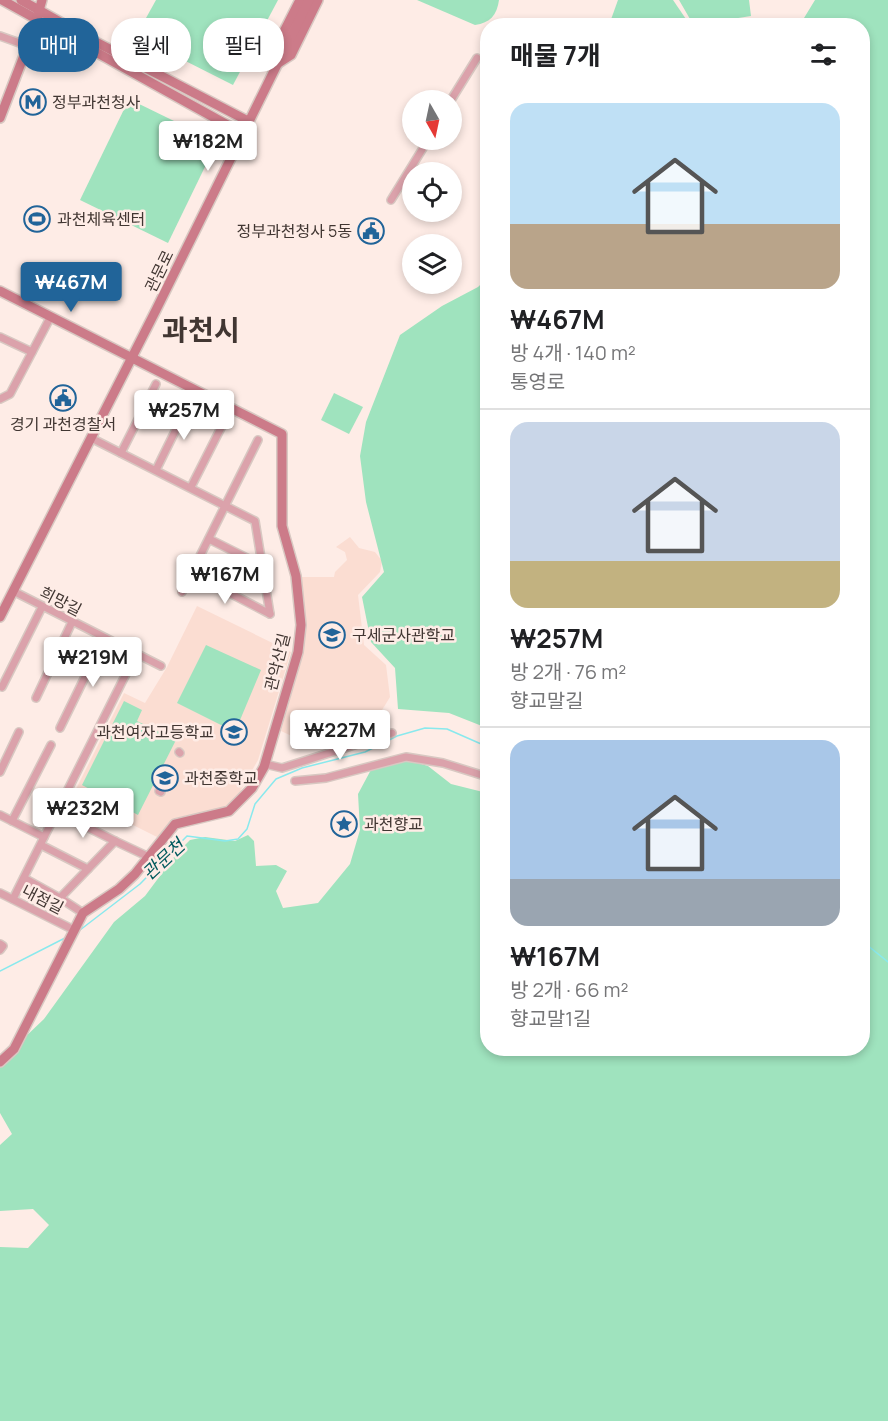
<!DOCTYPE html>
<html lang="ko">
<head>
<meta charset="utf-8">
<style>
	:root { --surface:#fff; --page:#f2f2f2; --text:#202124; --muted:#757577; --line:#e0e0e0; --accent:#216499 }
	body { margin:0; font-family:Manrope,"Noto Sans KR",sans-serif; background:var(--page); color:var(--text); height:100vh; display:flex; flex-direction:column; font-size:22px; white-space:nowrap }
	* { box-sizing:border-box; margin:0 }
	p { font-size:20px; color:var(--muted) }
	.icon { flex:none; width:33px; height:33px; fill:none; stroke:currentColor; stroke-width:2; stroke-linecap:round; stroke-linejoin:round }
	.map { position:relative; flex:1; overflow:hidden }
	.details { position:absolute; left:480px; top:18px; width:390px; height:1038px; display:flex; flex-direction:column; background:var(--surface); border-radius:24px; box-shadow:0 3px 9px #0003 }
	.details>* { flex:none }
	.top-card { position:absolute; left:18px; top:18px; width:372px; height:54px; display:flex; gap:12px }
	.needle { width:39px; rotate:171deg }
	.fabs { position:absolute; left:402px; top:90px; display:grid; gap:12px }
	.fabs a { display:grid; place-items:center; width:60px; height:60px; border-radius:50%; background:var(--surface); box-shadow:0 3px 9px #0003; font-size:30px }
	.price { position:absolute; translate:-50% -51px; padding:0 14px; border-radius:6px; background:#fff; color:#222; font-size:20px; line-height:39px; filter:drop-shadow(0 2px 3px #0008) }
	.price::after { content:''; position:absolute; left:50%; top:36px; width:18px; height:14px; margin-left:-9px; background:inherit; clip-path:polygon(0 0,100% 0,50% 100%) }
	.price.active { background:var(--accent); color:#fff }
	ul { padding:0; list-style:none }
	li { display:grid; align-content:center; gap:12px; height:318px; padding:0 30px }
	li+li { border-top:2px solid var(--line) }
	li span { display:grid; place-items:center; height:186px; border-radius:18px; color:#555 }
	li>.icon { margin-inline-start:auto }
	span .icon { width:108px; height:108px; fill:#fffc; stroke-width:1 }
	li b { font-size:26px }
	h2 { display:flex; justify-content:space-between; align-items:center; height:72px; padding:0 30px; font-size:26px }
	.tag { padding:0 21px; border-radius:24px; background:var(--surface); box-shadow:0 3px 9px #0003; font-size:21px; line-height:54px }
	.tag.active { background:var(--accent); color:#fff }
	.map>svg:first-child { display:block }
</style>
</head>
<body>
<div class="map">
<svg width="888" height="1421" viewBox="0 0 888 1421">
	<rect width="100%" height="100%" fill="#feece6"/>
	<g fill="#fbddd2">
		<path d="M350,537L359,548L375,552L382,561L380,572L358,595L364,645L386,665L390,697L379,715L358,717L340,734L315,729L298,739L281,731L292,692L290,681L300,652L297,577H334L335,572L347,560L345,552L336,547Z"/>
		<path d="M197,606L291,652L258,760L236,799L222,808L180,817L157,837L73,795L124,693L145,703L167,667Z"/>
	</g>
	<g fill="#9fe3be">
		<path d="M156,0H278L233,85L136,36Z"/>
		<path d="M417,0H499C497,15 490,23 475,25Z"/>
		<path d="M618,0H673L690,25H609Z"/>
		<path d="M679,0H749L751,16L713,22L710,18L690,19Z"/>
		<path d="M815,0H888V1421H0V1247L28,1248L49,1225L33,1209L0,1211V1145L12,1134L0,1113V1061L44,1019L114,922L145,896L177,853L190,840L205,837L235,841L248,835L254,841L256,866L276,865L287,871L276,891L283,908L318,903L350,864L360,830L358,794L373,766L401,758L428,766L451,784L487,793L488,1048H862V26L719,25L804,18Z"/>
		<path d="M129,99L217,142L168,243L80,200Z"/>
		<path d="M487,278V728L449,713L398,709L395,668L371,642L362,597L384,572L366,502L360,456L366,422L400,335L442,306L478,287Z"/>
		<path d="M334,393L363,407L349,434L321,420Z"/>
		<path d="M206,645L261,670L235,732L177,703Z"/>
		<path d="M124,701L142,710L137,721L176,740L138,815L82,785Z"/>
	</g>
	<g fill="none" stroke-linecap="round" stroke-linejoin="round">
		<g stroke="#89e9ed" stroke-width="1.5">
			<path d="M80,930L140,884L187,836L225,841L238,839L247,829L255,804L276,779L302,768L365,752L397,736L425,728L447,729L488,747"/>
			<path d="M862,941L888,962"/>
			<path d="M0,971L65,938"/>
		</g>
		<g stroke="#d8c8c2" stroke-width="10">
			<g id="street">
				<path d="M0,36L28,46"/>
				<path d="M451,100L477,58"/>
				<path d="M391,200L428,140"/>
				<path d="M0,337L32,352"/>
				<path d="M0,399L10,394L50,318"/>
				<path d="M91,438L255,521L270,614"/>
				<path d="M121,453L156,384"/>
				<path d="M156,470L190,401"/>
				<path d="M191,487L226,418"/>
				<path d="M209,539L263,566"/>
				<path d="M191,573L270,614"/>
				<path d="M13,591L161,666"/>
				<path d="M182,592L258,440"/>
				<path d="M2,687L42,607"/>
				<path d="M36,698L72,622"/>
				<path d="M60,728L104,638"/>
				<path d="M179,752L180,753"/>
				<path d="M265,764L282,768L392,733"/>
				<path d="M0,772L19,732"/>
				<path d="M295,781L326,778L406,757L443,763L488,777"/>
				<path d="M159,791L161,792"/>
				<path d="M0,815L44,837"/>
				<path d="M12,821L51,745"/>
				<path d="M115,841L151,858"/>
				<path d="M41,845L88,869"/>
				<path d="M24,878L60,898L115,841L57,812"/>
				<path d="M0,893L74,930"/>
				<path d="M60,898L83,913"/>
				<path d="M13,899L136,654"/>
				<path d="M0,944L3,946L0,950"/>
			</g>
		</g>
		<g stroke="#d8c8c2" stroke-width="12">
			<g id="secondary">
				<path d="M2,0L242,133"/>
				<path d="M21,0L92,40L248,121"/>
				<path d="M300,0L274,51L277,64L291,55L318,0"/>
				<path d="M0,118L33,32L42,0"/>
				<path d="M0,291L282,434V526L296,576L301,625L298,652L264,767L252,788L229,811L175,824L135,874L119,889L83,913L14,1049L0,1062"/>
				<path d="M0,617L156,310L309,0"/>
			</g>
		</g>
		<use href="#street" stroke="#dba2ab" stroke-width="7"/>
		<use href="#secondary" stroke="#cc7b89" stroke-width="9"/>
	</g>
	<defs>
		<g id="metro-ring" transform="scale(1.35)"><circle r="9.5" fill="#feece6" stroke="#216499" stroke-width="1.5"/><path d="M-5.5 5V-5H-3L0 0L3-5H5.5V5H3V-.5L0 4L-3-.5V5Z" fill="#216499"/></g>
		<g id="stadium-ring" transform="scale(1.35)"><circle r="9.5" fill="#feece6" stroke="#216499" stroke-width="1.5"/><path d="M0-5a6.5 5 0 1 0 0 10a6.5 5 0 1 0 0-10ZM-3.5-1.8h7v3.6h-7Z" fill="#216499"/></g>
		<g id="civic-ring" transform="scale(1.35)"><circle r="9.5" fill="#feece6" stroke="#216499" stroke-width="1.5"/><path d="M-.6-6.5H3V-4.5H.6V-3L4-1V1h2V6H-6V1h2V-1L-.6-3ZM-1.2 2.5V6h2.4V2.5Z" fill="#216499"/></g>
		<g id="university-ring" transform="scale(1.35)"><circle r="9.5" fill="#feece6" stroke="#216499" stroke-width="1.5"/><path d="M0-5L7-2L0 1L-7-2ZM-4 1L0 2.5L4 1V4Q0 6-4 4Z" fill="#216499"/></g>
		<g id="school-ring" transform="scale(1.35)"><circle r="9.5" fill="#feece6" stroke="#216499" stroke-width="1.5"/><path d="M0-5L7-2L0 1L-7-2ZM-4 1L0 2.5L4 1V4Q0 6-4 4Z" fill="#216499"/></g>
		<g id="sight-ring" transform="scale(1.35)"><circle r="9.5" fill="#feece6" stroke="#216499" stroke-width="1.5"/><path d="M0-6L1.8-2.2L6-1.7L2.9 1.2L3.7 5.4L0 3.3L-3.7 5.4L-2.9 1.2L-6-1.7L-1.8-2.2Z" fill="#216499"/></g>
	</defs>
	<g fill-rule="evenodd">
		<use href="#metro-ring" x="33" y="102"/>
		<use href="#stadium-ring" x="37" y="219"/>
		<use href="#civic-ring" x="371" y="231"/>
		<use href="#civic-ring" x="63" y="398"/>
		<use href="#university-ring" x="332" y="635"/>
		<use href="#school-ring" x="234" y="732"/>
		<use href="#school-ring" x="165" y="778"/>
		<use href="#sight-ring" x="344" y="824"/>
	</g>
	<g text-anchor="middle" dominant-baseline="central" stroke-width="5" stroke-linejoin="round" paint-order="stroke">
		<g font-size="16" fill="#413632" stroke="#feece6" text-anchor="start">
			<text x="52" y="102">정부과천청사</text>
			<text x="57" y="219">과천체육센터</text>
			<text x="352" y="231" text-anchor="end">정부과천청사 5동</text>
			<text x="63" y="424" text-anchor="middle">경기 과천경찰서</text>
			<text x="352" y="635">구세군사관학교</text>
			<text x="214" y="732" text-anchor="end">과천여자고등학교</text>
			<text x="184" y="778">과천중학교</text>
			<text x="364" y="824">과천향교</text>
		</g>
		<g font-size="16" fill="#413632" stroke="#feece6">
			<text transform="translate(159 271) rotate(-64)">관문로</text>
			<text transform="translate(61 601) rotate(27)">희망길</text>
			<text transform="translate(277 662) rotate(-76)">관악산길</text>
			<text transform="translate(43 899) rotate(27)">내점길</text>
		</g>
		<g font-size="18" font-style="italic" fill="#005a5d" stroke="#feece6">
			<text transform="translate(163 859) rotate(-43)">관문천</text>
		</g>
		<g font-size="28" font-weight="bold" fill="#413632" stroke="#feece6">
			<text x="201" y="329">과천시</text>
		</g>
	</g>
</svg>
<div class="fabs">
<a><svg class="needle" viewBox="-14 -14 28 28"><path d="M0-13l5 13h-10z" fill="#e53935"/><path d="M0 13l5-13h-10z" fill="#757577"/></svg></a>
<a><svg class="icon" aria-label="locate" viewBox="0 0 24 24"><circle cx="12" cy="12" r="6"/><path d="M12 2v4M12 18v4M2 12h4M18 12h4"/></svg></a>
<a><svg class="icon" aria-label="layers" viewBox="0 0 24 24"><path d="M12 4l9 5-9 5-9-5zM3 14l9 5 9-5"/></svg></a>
</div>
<b class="price" style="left:208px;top:172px">₩182M</b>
<b class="price active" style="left:71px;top:313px">₩467M</b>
<b class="price" style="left:184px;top:441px">₩257M</b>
<b class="price" style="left:225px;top:605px">₩167M</b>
<b class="price" style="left:93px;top:688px">₩219M</b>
<b class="price" style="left:340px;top:761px">₩227M</b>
<b class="price" style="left:83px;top:839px">₩232M</b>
<div class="top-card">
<a class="tag active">매매</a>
<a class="tag">월세</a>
<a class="tag">필터</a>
</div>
<section class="details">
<h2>매물 7개<svg class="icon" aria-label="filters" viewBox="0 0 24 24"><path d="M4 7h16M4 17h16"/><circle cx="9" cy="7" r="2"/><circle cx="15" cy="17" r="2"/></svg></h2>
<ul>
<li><span style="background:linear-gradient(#bfe0f5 65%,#b9a48a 0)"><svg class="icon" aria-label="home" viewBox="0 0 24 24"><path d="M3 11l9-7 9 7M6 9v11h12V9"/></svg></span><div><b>₩467M</b><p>방 4개 · 140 m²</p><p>통영로</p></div></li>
<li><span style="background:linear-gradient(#c9d6e8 75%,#c2b280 0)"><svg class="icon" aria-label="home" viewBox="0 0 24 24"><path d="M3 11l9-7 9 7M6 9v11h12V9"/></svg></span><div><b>₩257M</b><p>방 2개 · 76 m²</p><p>향교말길</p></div></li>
<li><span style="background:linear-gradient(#a9c7e8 75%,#9aa5b1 0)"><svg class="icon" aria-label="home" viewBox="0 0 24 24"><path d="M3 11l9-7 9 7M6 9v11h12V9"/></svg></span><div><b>₩167M</b><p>방 2개 · 66 m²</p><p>향교말1길</p></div></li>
</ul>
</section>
</div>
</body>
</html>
